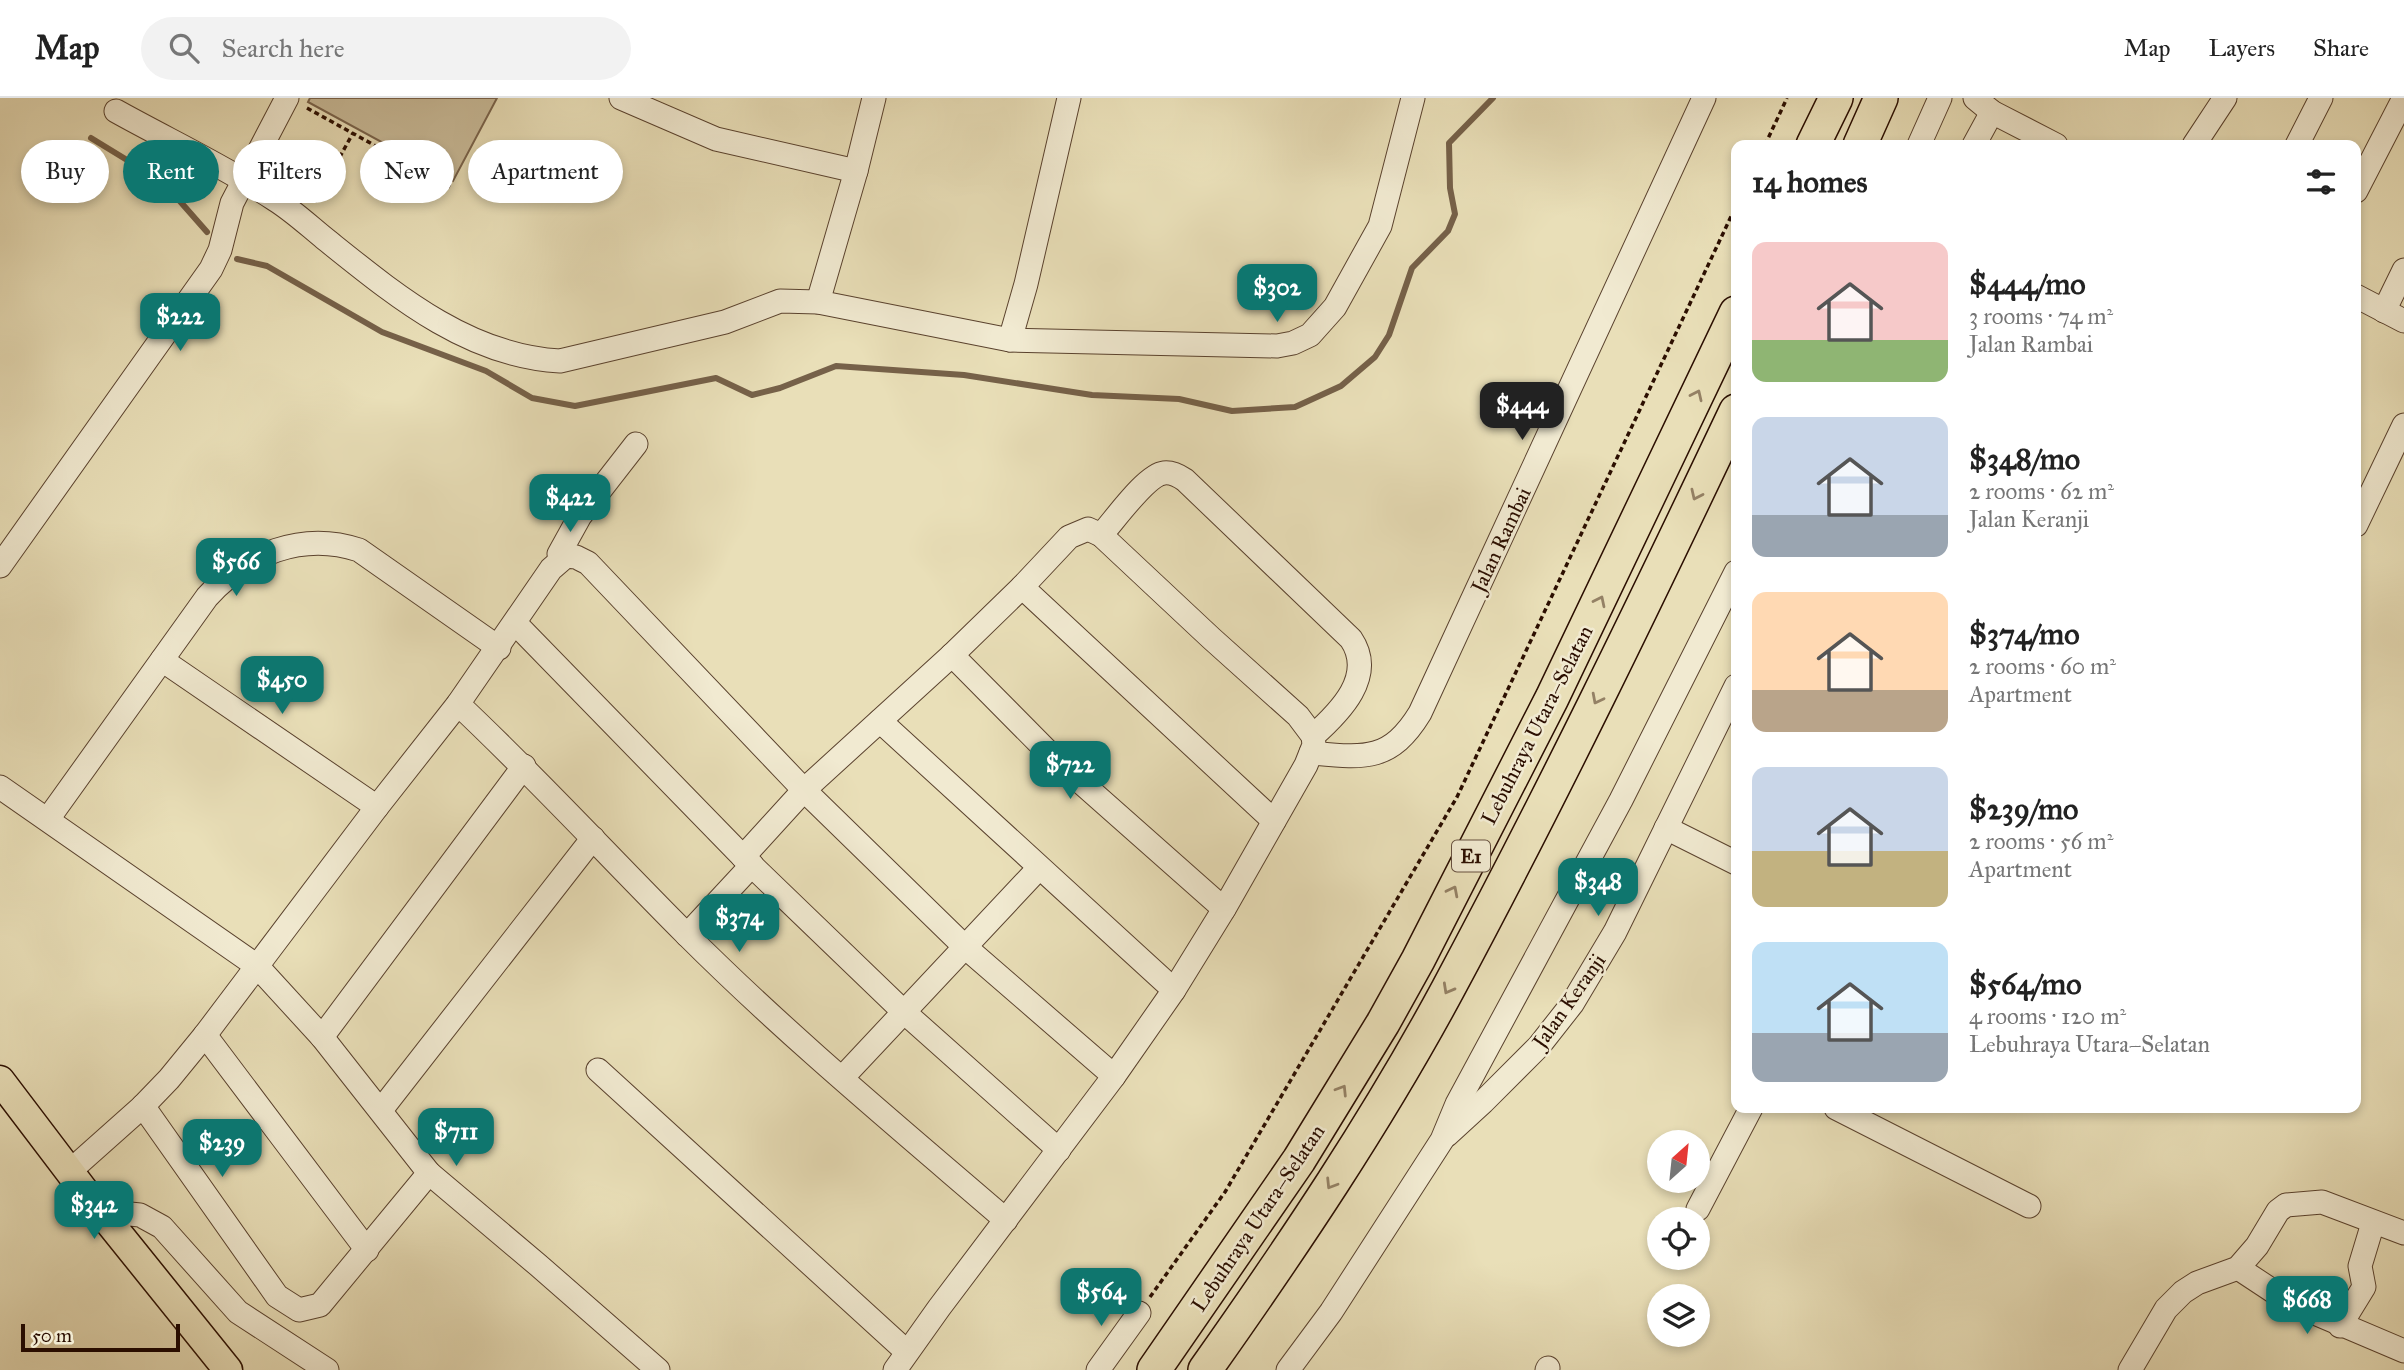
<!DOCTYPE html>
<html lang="en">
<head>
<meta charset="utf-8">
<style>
	:root { --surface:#fff; --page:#f2f2f2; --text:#222; --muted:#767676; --line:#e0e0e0; --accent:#0f766e }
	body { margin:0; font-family:"IM FELL Great Primer",serif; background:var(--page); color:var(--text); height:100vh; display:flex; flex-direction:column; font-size:26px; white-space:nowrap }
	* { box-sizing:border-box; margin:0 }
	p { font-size:23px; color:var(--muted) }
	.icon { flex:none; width:38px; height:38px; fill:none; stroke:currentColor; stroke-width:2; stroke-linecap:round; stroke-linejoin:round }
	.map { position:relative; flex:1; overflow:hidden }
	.drawer { position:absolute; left:1731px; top:42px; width:630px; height:973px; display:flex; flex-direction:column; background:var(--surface); border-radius:14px; box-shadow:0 4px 10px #0003 }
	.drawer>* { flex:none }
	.top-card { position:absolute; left:21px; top:42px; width:665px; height:63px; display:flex; gap:14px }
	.needle { width:46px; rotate:27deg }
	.controls { position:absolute; left:1647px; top:1032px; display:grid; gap:14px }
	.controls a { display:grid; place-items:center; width:63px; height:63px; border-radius:50%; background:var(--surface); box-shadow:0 4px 10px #0003; font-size:35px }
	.scale { position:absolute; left:21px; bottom:18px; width:159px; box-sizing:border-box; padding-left:7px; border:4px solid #2b0e00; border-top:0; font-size:19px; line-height:24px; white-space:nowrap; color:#2b0e00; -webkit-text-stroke:5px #f1ead1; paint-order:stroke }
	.price { position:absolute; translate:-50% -60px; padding:0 16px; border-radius:14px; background:var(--accent); color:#fff; font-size:23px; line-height:46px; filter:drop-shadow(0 2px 4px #0008) }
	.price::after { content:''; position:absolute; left:50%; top:42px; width:21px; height:16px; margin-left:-10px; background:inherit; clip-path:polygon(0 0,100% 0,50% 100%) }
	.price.active { background:#222; color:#fff }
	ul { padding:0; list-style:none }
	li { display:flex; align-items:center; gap:21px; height:175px; padding:0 21px }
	li span { display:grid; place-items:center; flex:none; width:196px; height:140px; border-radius:14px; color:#555 }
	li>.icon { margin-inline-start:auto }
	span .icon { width:84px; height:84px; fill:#fffc; stroke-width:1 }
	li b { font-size:30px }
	h2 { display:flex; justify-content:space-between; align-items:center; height:84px; padding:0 21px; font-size:30px }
	.tag { padding:0 24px; border-radius:32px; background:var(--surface); box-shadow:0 4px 10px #0003; font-size:24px; line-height:63px }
	.tag.active { background:var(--accent); color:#fff }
	header { display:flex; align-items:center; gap:42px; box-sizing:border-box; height:98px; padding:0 35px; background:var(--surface); border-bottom:2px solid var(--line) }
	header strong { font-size:33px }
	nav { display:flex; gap:38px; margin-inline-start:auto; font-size:24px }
	.search { width:490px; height:63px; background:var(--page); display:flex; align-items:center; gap:18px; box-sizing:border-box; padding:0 24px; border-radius:38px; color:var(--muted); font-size:26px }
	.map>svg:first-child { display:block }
</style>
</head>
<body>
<header>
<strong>Map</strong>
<div class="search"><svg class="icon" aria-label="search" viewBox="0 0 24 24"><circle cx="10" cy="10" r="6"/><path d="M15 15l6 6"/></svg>Search here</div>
<nav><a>Map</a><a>Layers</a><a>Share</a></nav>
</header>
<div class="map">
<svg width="2404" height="1272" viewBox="0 0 2404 1272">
	<rect width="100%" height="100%" fill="#e9dfb8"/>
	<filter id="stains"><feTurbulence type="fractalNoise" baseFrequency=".00286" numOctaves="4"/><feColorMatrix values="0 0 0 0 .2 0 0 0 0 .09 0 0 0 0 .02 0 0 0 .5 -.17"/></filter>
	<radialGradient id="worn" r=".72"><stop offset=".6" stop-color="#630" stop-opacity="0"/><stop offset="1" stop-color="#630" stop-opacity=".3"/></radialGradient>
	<path fill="#c9bb99" stroke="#7a644c" stroke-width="2" d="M310,0H497L453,83L308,4Z"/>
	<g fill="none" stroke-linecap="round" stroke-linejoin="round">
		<g stroke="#766149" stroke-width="6">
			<path d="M91,40L163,84L207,134"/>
			<path d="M237,161L267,168L382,234L486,273L532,300L575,308L716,280L752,297L780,290L836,268L964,277L1092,297L1179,301L1232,313L1295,309L1341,288L1375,259L1389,237L1412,170L1448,133L1455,116L1450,90L1449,45L1493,0"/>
		</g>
		<g stroke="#5a422e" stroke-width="25">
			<g id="minor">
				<path d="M621,0L716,41L856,73"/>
				<path d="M1975,0L1992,14L2056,47"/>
				<path d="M116,13C168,42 224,68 274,101C292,112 308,127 324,140C394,196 467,258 560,263L725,224L780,203L818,204L1010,242L1277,248L1293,245L1310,237L1335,209L1380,128L1413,0"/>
				<path d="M1919,47L1940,0"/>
				<path d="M1974,47L1992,14"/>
				<path d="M2194,47L2225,0"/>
				<path d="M2297,47L2321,0"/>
				<path d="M2356,93L2404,0"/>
				<path d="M2356,198L2404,223"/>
				<path d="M818,204L856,73L874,0"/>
				<path d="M2384,213L2404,172"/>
				<path d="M1010,242L1026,186L1069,0"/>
				<path d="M2356,427L2404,327"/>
				<path d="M1101,437C1114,423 1146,377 1164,375C1172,374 1179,378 1185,382L1351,541C1376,578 1340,614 1313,638"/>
				<path d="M566,458L559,456L580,418L636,346"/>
				<path d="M0,468L211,171L220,152L232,105L287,0"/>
				<path d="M1022,489L1274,723"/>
				<path d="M515,525L743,759L904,914L1059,1052"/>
				<path d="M952,557L1059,665L1224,811"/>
				<path d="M162,562L377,709"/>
				<path d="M458,606C537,680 610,760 686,836C787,937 898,1029 1006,1122"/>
				<path d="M880,623L1174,892"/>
				<path d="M1311,655C1364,660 1390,664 1420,615L1704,0"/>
				<path d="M0,689L257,868L322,939L429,1075L538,1167L658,1272"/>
				<path d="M48,721L207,499C246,456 302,433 359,452L499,550"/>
				<path d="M1666,730L1736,765"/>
				<path d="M743,759L804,692L952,557L1022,489L1069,439L1088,431L1101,437L1211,540L1298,618L1313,638L1314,647L1306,667L1224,811L1174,892L1114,978L939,1210L895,1272"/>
				<path d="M687,837L752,767"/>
				<path d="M205,937L367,1152"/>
				<path d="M322,939L524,668"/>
				<path d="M598,972L907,1254"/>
				<path d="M842,980L1039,770"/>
				<path d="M143,1008L277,1198L299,1212L320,1207L429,1075"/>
				<path d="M1836,1010L2029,1108"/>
				<path d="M381,1012L593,740"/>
				<path d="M1447,1037L1483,1004L1539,948L1572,906L1615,834L1736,588"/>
				<path d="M70,1073L143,1008L169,981L205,937L377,709L458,606L551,471L566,458L576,459L588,465L804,692L964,848L1114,978"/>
				<path d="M1698,1111L1751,1010"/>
				<path d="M108,1121L130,1116L140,1117L162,1129L238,1214L327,1272"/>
				<path d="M2238,1170L2291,1205L2404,1253"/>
				<path d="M2340,1228L2364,1189L2360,1168L2373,1125"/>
				<path d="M1098,1272L1139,1215"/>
				<path d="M1288,1272L1331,1214L1442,1042L1457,1006L1621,702L1736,474"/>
				<path d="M1547,1272L1548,1270"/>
				<path d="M2130,1272L2166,1211L2183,1194L2197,1185L2238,1170L2257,1148L2278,1113L2286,1107L2322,1104L2404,1135"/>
			</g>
		</g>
		<g stroke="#2b0e00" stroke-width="31">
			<path id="major" d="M0,982L88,1098L228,1272"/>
		</g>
		<g stroke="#2b0e00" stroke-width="36">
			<g id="highway">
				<path d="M1813,47L1836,0"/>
				<path d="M1860,47L1881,0"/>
				<path d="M1154,1272L1299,1062L1383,925L1418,862L1552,600L1736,215"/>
				<path d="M1205,1272C1292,1149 1377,1023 1448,891C1550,701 1644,507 1736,313"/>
			</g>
		</g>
		<g stroke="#2b0e00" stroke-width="3.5" stroke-dasharray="5 3.5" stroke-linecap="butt">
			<path d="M307,10L450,89"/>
			<path d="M1765,47L1787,0"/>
			<path d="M315,104L353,35"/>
			<path d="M1150,1199L1225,1094L1457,699L1736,108"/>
		</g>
		<use href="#minor" stroke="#f1ead1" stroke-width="23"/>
		<use href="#major" stroke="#e9dfb8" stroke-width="28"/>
		<use href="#highway" stroke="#e9dfb8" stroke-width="33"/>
	</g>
	<defs><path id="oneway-chevron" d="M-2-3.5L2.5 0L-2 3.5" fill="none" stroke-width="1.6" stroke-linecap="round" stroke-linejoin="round" transform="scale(1.75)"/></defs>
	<g stroke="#948165">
		<use href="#oneway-chevron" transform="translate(1697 297) rotate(-65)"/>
		<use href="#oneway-chevron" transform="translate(1696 397) rotate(115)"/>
		<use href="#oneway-chevron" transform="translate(1600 503) rotate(-64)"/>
		<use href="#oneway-chevron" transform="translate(1597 601) rotate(117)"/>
		<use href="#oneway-chevron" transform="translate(1453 793) rotate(-63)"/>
		<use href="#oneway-chevron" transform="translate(1448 891) rotate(119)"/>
		<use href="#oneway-chevron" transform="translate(1342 992) rotate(-58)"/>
		<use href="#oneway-chevron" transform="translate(1331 1086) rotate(122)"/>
	</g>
	<g text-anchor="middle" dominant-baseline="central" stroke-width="5" stroke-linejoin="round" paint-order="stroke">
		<rect fill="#f1ead1" stroke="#66503f" stroke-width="2" x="1452" y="742.5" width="38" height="31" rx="5"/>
		<g font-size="19" font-weight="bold" fill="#2b0e00">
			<text x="1471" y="758">E1</text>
		</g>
		<g font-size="21" fill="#2b0e00" stroke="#f1ead1">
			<text transform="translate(1501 442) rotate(-65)">Jalan Rambai</text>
			<text transform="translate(1537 627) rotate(-63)">Lebuhraya Utara–Selatan</text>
			<text transform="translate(1569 903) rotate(-55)">Jalan Keranji</text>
			<text transform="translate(1258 1120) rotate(-56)">Lebuhraya Utara–Selatan</text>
		</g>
	</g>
	<rect width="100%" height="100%" filter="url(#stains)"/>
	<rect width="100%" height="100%" fill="url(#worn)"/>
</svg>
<div class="controls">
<a><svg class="needle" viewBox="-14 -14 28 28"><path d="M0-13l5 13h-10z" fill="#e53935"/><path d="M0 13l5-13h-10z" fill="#767676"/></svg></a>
<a><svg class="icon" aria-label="locate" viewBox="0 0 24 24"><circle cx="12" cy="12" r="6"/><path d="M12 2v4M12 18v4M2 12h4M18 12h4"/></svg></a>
<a><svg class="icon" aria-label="layers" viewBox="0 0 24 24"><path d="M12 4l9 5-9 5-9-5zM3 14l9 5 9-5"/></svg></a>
</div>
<div class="scale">50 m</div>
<b class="price" style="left:1277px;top:226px">$302</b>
<b class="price" style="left:180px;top:255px">$222</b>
<b class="price active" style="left:1522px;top:344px">$444</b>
<b class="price" style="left:570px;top:436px">$422</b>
<b class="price" style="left:236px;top:500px">$566</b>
<b class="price" style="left:282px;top:618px">$450</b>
<b class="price" style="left:1070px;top:703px">$722</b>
<b class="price" style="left:1598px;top:820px">$348</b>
<b class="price" style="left:739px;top:856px">$374</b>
<b class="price" style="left:456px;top:1070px">$711</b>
<b class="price" style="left:222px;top:1081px">$239</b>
<b class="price" style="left:94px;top:1143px">$342</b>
<b class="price" style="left:1101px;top:1230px">$564</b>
<b class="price" style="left:2307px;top:1238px">$668</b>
<div class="top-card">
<a class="tag">Buy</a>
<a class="tag active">Rent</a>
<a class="tag">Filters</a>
<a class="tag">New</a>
<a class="tag">Apartment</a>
</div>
<section class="drawer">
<h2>14 homes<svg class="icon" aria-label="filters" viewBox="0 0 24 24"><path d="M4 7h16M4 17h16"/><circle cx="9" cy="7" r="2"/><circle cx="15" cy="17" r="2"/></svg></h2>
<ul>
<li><span style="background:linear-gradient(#f6c9c9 70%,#8fb573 0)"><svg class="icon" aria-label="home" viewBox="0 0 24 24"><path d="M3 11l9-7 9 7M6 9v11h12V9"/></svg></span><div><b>$444/mo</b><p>3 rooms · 74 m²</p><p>Jalan Rambai</p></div></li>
<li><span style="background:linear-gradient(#c9d6e8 70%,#9aa5b1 0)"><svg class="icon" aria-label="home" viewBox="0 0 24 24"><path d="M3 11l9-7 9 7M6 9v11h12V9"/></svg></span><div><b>$348/mo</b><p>2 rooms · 62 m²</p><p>Jalan Keranji</p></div></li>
<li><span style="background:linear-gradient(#ffd9b3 70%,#b9a48a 0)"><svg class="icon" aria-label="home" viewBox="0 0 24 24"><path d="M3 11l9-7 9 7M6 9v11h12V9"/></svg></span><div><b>$374/mo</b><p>2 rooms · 60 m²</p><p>Apartment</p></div></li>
<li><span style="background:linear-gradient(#c9d6e8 60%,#c2b280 0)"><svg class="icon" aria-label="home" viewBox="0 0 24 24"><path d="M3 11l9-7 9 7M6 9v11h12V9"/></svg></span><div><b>$239/mo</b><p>2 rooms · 56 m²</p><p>Apartment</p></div></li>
<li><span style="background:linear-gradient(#bfe0f5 65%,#9aa5b1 0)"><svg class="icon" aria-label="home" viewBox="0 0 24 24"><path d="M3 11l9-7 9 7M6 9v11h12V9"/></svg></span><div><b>$564/mo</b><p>4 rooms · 120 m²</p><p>Lebuhraya Utara–Selatan</p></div></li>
</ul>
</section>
</div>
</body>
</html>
